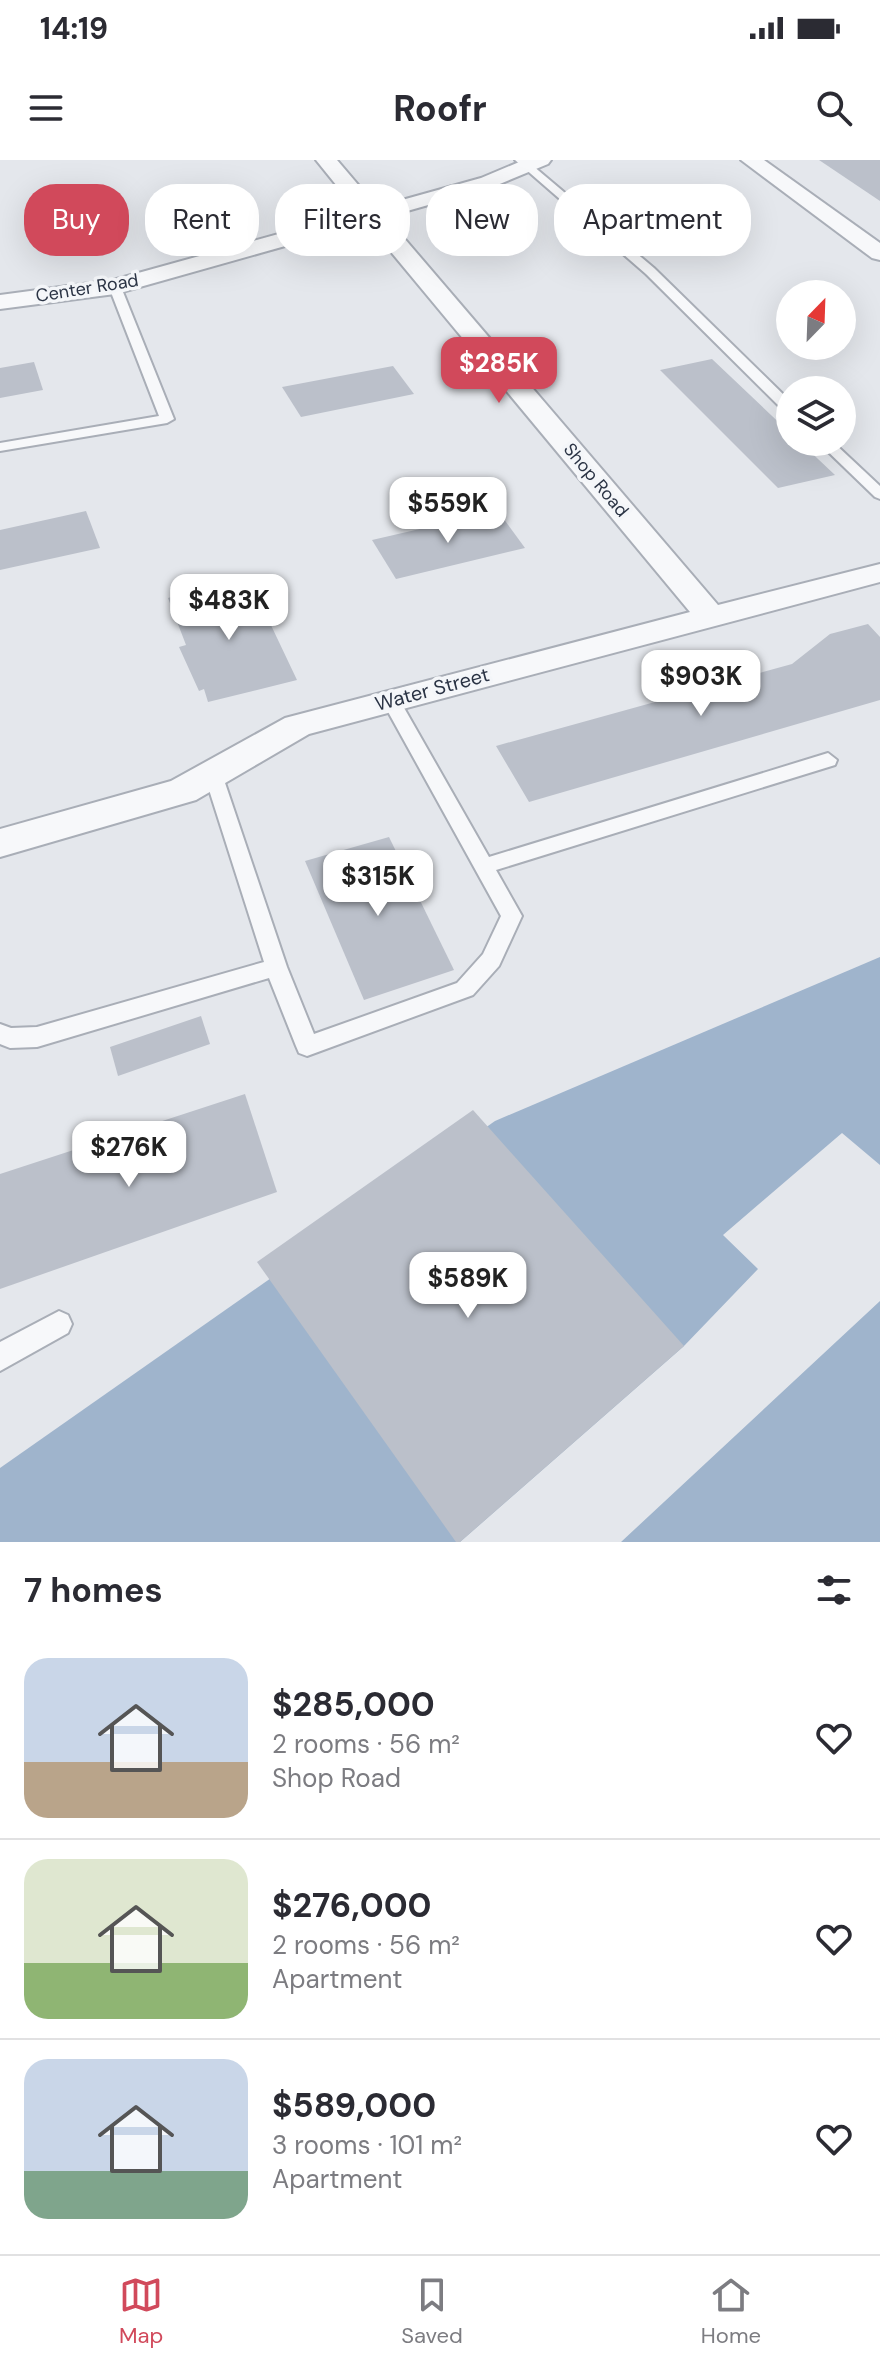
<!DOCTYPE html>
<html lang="en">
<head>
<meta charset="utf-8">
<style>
	:root { --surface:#fff; --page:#f7f7f7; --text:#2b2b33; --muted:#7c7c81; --line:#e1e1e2; --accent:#d1495b }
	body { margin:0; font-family:"DM Sans",sans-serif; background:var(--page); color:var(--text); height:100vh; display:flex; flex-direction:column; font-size:30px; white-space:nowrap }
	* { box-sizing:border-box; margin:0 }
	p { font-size:26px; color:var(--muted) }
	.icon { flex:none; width:44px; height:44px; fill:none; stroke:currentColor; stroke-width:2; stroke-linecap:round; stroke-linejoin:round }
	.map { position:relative; height:1382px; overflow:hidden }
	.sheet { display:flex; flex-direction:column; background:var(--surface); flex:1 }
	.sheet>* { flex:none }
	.guide { position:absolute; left:24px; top:24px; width:832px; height:72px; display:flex; gap:16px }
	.needle { width:52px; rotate:23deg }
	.controls { position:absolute; left:776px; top:120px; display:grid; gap:16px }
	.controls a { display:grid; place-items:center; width:80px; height:80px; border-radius:50%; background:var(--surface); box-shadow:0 8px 32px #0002; font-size:40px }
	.price { position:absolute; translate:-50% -68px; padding:0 18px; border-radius:16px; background:#fff; color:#222; font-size:26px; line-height:52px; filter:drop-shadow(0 2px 4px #0008) }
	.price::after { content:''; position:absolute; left:50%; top:48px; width:24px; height:18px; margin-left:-12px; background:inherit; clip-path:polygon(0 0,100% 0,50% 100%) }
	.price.current { background:var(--accent); color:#fff }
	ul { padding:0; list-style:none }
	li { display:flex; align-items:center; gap:24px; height:200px; padding:0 24px }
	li+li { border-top:2px solid var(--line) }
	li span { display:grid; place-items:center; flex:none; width:224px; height:160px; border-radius:24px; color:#555 }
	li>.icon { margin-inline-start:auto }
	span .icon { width:96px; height:96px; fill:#fffc; stroke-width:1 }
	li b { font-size:34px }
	h2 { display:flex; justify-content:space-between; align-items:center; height:96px; padding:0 24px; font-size:34px }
	.pill { padding:0 28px; border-radius:32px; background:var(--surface); box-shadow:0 8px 32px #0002; font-size:28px; line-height:72px }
	.pill.current { background:var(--accent); color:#fff }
	.status { display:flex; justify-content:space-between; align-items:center; height:56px; padding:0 40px; background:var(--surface); direction:ltr }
	.status svg { height:22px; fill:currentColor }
	header { display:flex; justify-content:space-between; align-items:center; height:104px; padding:0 24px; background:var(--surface); font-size:36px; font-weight:700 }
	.tab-bar { display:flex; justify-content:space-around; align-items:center; height:112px; border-top:2px solid var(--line); background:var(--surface); font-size:22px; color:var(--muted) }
	.tab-bar a { display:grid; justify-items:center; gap:4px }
	.tab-bar .current { color:var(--accent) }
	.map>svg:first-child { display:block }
</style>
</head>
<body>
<div class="status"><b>14:19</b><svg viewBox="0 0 49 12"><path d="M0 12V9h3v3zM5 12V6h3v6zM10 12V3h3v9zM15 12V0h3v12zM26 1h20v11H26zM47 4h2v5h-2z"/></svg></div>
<header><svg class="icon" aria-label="menu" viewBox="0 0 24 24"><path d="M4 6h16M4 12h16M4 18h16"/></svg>Roofr<svg class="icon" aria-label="search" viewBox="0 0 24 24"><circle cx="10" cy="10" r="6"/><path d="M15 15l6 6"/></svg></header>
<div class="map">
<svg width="880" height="1382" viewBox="0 0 880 1382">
	<rect width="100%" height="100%" fill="#e4e7ec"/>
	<path fill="#9fb4cc" d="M880,797V1382H0V1308L495,961Z"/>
	<path fill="#e4e7ec" d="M842,973L880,1005V1141L621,1382H460L684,1186L758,1109L723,1075Z"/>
	<g fill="#bbc0ca">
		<path d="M819,0H880V41Z"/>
		<path d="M712,199L790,273V282H800L835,315L778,328L660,210Z"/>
		<path d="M34,202L43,230L0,238V208Z"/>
		<path d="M393,206L414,234L301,257L282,227Z"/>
		<path d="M86,351L100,388L0,410V370Z"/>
		<path d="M498,351L525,388L396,419L372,380Z"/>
		<path d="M231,419L233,423L244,420L263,462L269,461L297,520L208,542L204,529L199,531L179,487L186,485L168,438Z"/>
		<path d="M868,464L880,477V540L529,642L496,586L792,504L830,474Z"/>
		<path d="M389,677L454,810L364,840L305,701Z"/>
		<path d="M201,856L210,884L118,916L110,887Z"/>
		<path d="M245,934L277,1032L0,1129V1014Z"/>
		<path d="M473,950L684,1186L460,1382H456L257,1102Z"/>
	</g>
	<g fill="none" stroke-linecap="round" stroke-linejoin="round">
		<g stroke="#a9aeb7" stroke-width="4">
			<g id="service">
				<path d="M515,0H526L654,108L790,241V253L785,252L646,114Z"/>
				<path d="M115,123L121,127L174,259L167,263L0,291V283L159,256L109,127Z"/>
				<path d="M818,282H833L880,326V339L875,337Z"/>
				<path d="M390,533L399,539L489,697L828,593L837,600L835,605L496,710L522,756L499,806L473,835L307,896L299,893L296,886L269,818L37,887L10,888L0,884V864L11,868L37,867L264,802L204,614L213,607L222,614L287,807L314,874L457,823L483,794L501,756L381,539Z"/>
				<path d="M59,1151L68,1155L72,1164L68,1173L0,1211V1182Z"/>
			</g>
		</g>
		<g stroke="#a9aeb7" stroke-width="4">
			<g id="minor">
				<path d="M316,0H337L377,47L481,18L524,0H551L548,4L495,26L386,57L718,445L880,404V422L309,574L196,640L0,697V669L171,621L285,558L690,452L367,63L115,134L0,149V135L113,120L358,52Z"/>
				<path d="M741,0H764L880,83V100L872,98Z"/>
			</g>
		</g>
		<use href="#service" fill="#f7f8fa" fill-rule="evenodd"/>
		<use href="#minor" fill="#f7f8fa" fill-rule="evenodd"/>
	</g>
	<g text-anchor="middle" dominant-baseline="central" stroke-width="7" stroke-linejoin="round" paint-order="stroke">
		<g font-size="18" fill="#2b3445" stroke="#f4f6f9">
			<text transform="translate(87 128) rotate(-9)">Center Road</text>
			<text transform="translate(596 320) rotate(50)">Shop Road</text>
		</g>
		<g font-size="20" fill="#2b3445" stroke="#f4f6f9">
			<text transform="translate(432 529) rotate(-15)">Water Street</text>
		</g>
	</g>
</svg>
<div class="controls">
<a><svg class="needle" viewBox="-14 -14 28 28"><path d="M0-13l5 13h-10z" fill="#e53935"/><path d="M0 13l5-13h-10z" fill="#7c7c81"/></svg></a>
<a><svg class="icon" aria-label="layers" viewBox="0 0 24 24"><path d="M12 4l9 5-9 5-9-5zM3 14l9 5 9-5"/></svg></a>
</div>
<b class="price current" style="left:499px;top:245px">$285K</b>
<b class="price" style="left:448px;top:385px">$559K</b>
<b class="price" style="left:229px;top:482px">$483K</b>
<b class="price" style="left:701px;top:558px">$903K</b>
<b class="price" style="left:378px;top:758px">$315K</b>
<b class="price" style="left:129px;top:1029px">$276K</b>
<b class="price" style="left:468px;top:1160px">$589K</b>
<div class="guide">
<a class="pill current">Buy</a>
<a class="pill">Rent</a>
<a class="pill">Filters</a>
<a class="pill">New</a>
<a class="pill">Apartment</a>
</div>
</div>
<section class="sheet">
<h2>7 homes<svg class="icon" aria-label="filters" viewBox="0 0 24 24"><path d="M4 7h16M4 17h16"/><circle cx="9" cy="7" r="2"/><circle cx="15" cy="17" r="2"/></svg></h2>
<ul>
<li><span style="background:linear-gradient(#c9d6e8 65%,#b9a48a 0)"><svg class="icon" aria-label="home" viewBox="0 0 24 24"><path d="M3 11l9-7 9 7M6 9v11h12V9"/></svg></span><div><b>$285,000</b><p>2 rooms · 56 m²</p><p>Shop Road</p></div><svg class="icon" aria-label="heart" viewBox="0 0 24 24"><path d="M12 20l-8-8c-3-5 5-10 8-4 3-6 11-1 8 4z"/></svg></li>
<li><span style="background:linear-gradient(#dfe7d0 65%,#8fb573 0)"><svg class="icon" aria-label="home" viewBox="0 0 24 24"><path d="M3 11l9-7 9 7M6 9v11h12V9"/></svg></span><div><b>$276,000</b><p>2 rooms · 56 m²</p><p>Apartment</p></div><svg class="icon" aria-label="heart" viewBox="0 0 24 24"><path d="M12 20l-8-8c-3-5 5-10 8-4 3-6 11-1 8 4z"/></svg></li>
<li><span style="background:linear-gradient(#c9d6e8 70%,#7fa58c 0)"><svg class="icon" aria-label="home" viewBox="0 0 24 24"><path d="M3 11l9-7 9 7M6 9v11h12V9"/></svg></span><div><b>$589,000</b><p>3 rooms · 101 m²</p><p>Apartment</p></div><svg class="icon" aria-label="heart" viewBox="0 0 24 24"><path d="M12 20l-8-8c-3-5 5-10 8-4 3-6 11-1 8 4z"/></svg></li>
</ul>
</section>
<nav class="tab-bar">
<a class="current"><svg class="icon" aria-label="map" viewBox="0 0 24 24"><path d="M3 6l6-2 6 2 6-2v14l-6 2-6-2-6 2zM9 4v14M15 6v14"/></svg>Map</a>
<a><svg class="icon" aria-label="saved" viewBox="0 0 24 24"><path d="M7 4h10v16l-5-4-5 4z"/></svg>Saved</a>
<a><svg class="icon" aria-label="home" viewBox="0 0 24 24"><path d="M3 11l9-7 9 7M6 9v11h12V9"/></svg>Home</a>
</nav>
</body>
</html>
